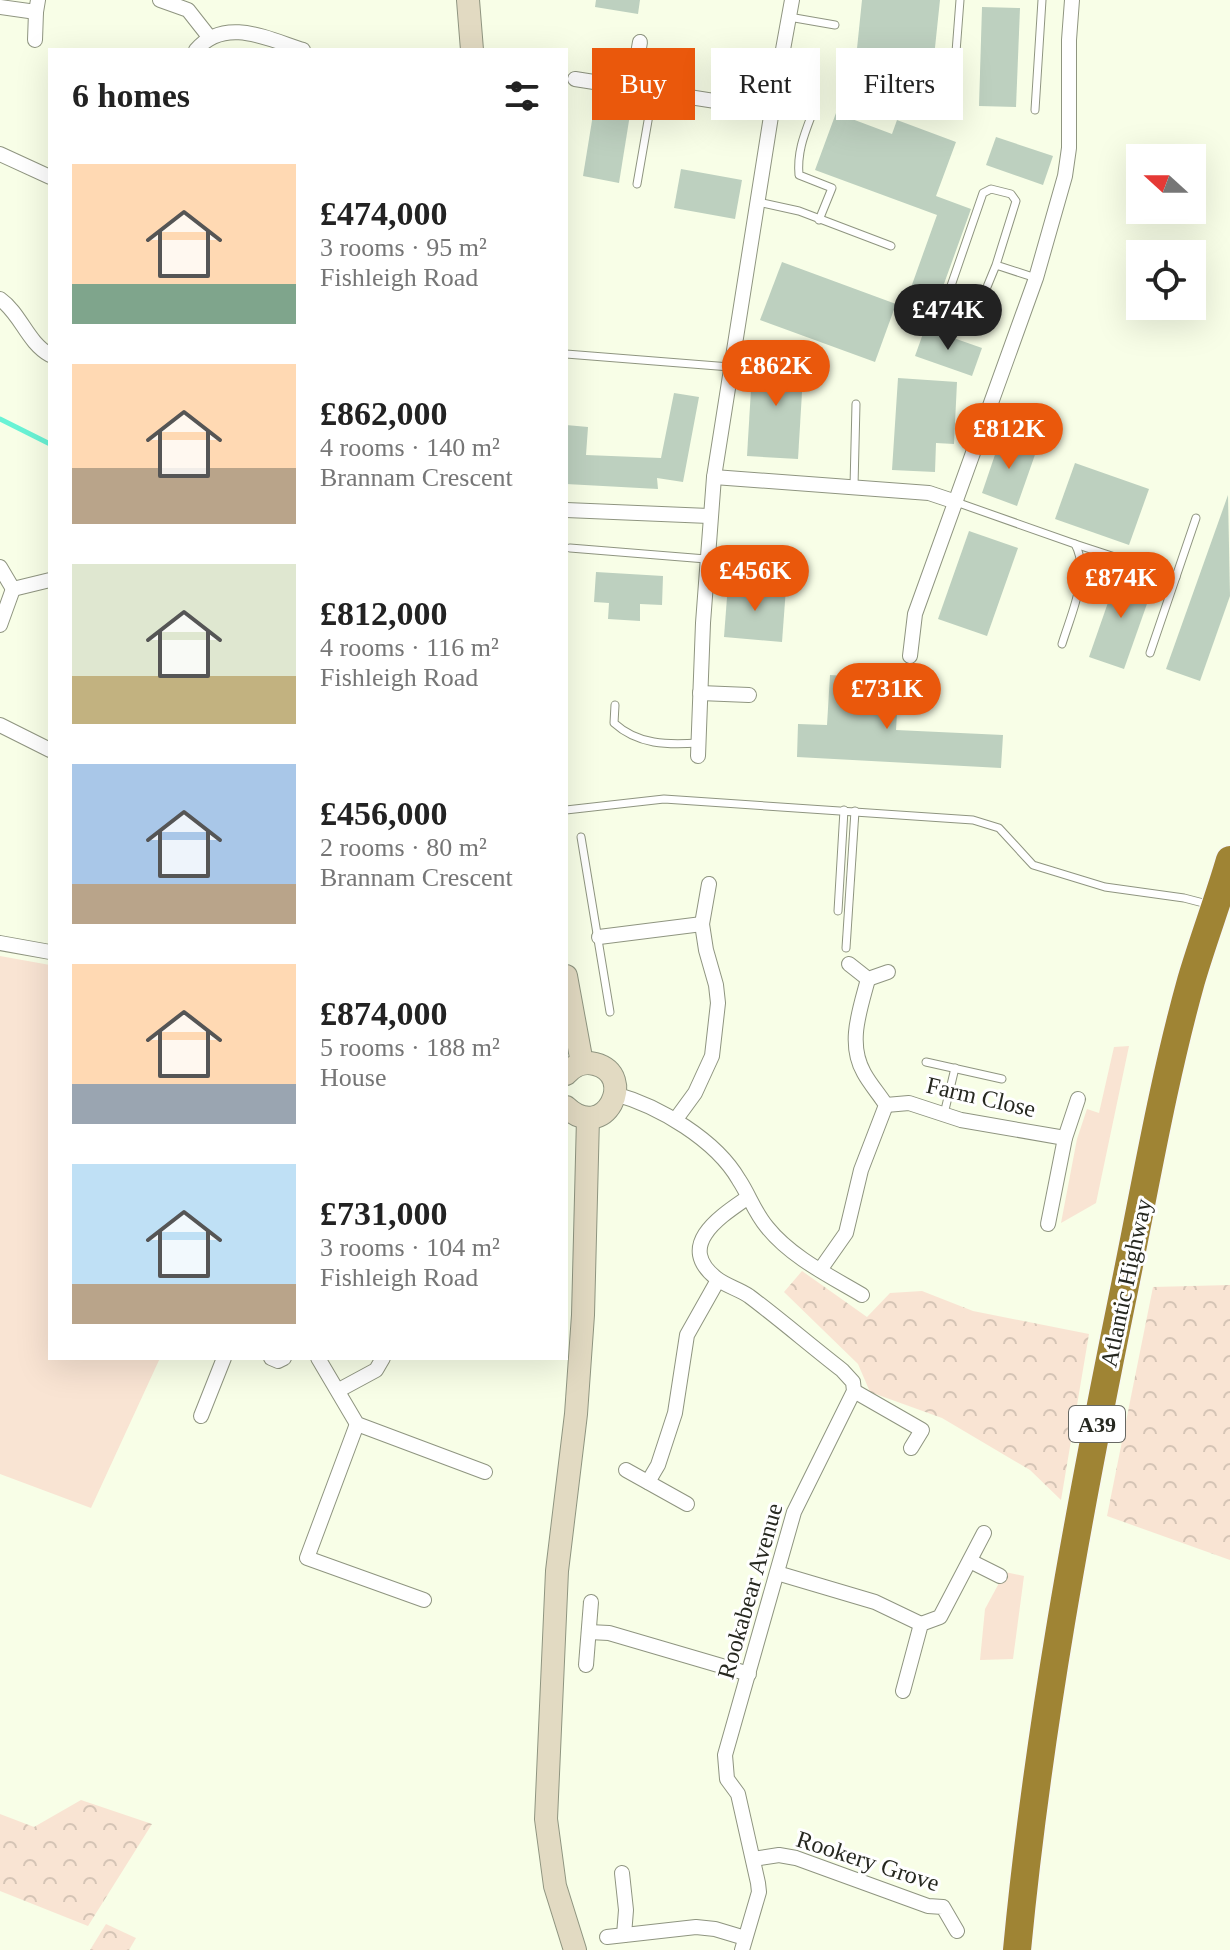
<!DOCTYPE html>
<html lang="en">
<head>
<meta charset="utf-8">
<style>
	:root { --surface:#fff; --page:#f2f2f2; --text:#222; --muted:#767676; --accent:#ea580c }
	body { margin:0; font-family:"Times New Roman",serif; background:var(--page); color:var(--text); height:100vh; display:flex; flex-direction:column; font-size:30px; white-space:nowrap }
	* { box-sizing:border-box; margin:0 }
	p { font-size:26px; color:var(--muted) }
	.icon { flex:none; width:44px; height:44px; fill:none; stroke:currentColor; stroke-width:2; stroke-linecap:round; stroke-linejoin:round }
	.map { position:relative; flex:1; overflow:hidden }
	.side { position:absolute; left:48px; top:48px; width:520px; height:1312px; display:flex; flex-direction:column; background:var(--surface); border-radius:0px; box-shadow:0 8px 32px #0002 }
	.side>* { flex:none }
	.hud { position:absolute; left:592px; top:48px; width:518px; height:72px; display:flex; gap:16px }
	.needle { width:52px; rotate:291deg }
	.controls { position:absolute; left:1126px; top:144px; display:grid; gap:16px }
	.controls a { display:grid; place-items:center; width:80px; height:80px; border-radius:0px; background:var(--surface); box-shadow:0 8px 32px #0002; font-size:40px }
	.price { position:absolute; translate:-50% -68px; padding:0 18px; border-radius:28px; background:var(--accent); color:#fff; font-size:26px; line-height:52px; filter:drop-shadow(0 2px 4px #0008) }
	.price::after { content:''; position:absolute; left:50%; top:48px; width:24px; height:18px; margin-left:-12px; background:inherit; clip-path:polygon(0 0,100% 0,50% 100%) }
	.price.active { background:#222; color:#fff }
	ul { padding:0; list-style:none }
	li { display:flex; align-items:center; gap:24px; height:200px; padding:0 24px }
	li span { display:grid; place-items:center; flex:none; width:224px; height:160px; border-radius:0px; color:#555 }
	li>.icon { margin-inline-start:auto }
	span .icon { width:96px; height:96px; fill:#fffc; stroke-width:1 }
	li b { font-size:34px }
	h2 { display:flex; justify-content:space-between; align-items:center; height:96px; padding:0 24px; font-size:34px }
	.chip { padding:0 28px; border-radius:0px; background:var(--surface); box-shadow:0 8px 32px #0002; font-size:28px; line-height:72px }
	.chip.active { background:var(--accent); color:#fff }
	.map>svg:first-child { display:block }
</style>
</head>
<body>
<div class="map">
<svg width="1230" height="1950" viewBox="0 0 1230 1950">
	<defs>
		<pattern id="forest-crowns" width="20" height="18" patternUnits="userSpaceOnUse" patternTransform="scale(2)"><rect width="20" height="18" fill="#f9e4d3"/><path d="M2 6a3 3 0 1 1 6 0M12 15a3 3 0 1 1 6 0" fill="none" stroke="#d5c4b5"/></pattern>
	</defs>
	<rect width="100%" height="100%" fill="#f8fee7"/>
	<g fill="url(#forest-crowns)">
		<path d="M802,1271L867,1317L890,1293L922,1291L973,1311L1089,1334L1061,1500L1030,1470L942,1418L870,1392L858,1364L784,1292Z"/>
		<path d="M1230,1285V1560L1107,1516L1153,1287Z"/>
		<path d="M81,1800L152,1824L88,1926L0,1891V1814L34,1827Z"/>
		<path d="M106,1924L136,1938L129,1950H90Z"/>
	</g>
	<g fill="#f9e4d3">
		<path d="M0,956L50,965V1358H160L91,1508L0,1474Z"/>
		<path d="M1129,1046L1096,1203L1061,1223L1077,1139L1087,1109L1099,1113L1114,1047Z"/>
		<path d="M1005,1572L1024,1576L1013,1659L980,1660L985,1609Z"/>
	</g>
	<g fill="none" stroke-linecap="round" stroke-linejoin="round">
		<path stroke="#69f3d5" stroke-width="5" d="M0,419L50,444"/>
	</g>
	<g fill="#bdd0bf">
		<path d="M596,0H640L638,14L595,7Z"/>
		<path d="M862,0H940L934,57L923,56L917,104L852,97Z"/>
		<path d="M982,7L1020,8L1016,107L979,106Z"/>
		<path d="M596,96L632,102L619,183L583,176Z"/>
		<path d="M836,113L892,134L897,120L956,142L936,196L971,209L932,317L904,307L937,215L815,170Z"/>
		<path d="M996,137L1053,156L1043,185L986,165Z"/>
		<path d="M681,169L742,180L735,219L674,208Z"/>
		<path d="M782,262L896,304L875,362L760,320Z"/>
		<path d="M925,328L982,348L972,376L915,356Z"/>
		<path d="M753,356L804,359L798,459L747,456Z"/>
		<path d="M898,378L957,382L954,444L936,443L935,472L892,470Z"/>
		<path d="M674,393L699,397L683,482L657,478L658,489L566,484V425L588,427L586,455L661,458Z"/>
		<path d="M1001,437L1037,449L1017,506L982,493Z"/>
		<path d="M1075,463L1149,489L1129,545L1055,519Z"/>
		<path d="M1228,495L1230,596L1200,681L1166,669Z"/>
		<path d="M969,531L1018,548L987,636L938,619Z"/>
		<path d="M1119,571L1154,584L1124,669L1089,657Z"/>
		<path d="M596,572L663,576L662,605L640,604V621L608,619L609,603L594,602Z"/>
		<path d="M728,584L786,588L782,642L724,637Z"/>
		<path d="M830,675L899,679L896,730L1003,735L1001,768L797,757L798,724L827,725Z"/>
	</g>
	<g fill="none" stroke-linecap="round" stroke-linejoin="round">
		<g stroke="#8f9580" stroke-width="9">
			<g id="lane">
				<path d="M789,17L835,25"/>
				<path d="M953,91L960,0"/>
				<path d="M1035,110L1042,0"/>
				<path d="M812,114C804,135 797,152 799,175L832,188L819,220"/>
				<path d="M637,184L653,92"/>
				<path d="M758,202L799,211L891,246"/>
				<path d="M996,265L1016,201L1011,194L991,189L983,193L944,306L946,314L961,322L973,321L996,265L1036,278"/>
				<path d="M566,354L730,367"/>
				<path d="M854,486L856,404"/>
				<path d="M956,502L1075,544C1091,573 1071,614 1062,644"/>
				<path d="M1075,544L1176,577"/>
				<path d="M570,548L706,559"/>
				<path d="M1150,653L1196,518"/>
				<path d="M615,705L614,723C638,745 668,745 698,743"/>
				<path d="M566,810L664,799L973,820L999,828L1033,865L1105,887L1184,898L1211,905"/>
				<path d="M581,837L610,1012"/>
				<path d="M838,911L844,810"/>
				<path d="M846,948L855,811"/>
				<path d="M926,1062L1002,1079"/>
				<path d="M944,1114L955,1068"/>
			</g>
		</g>
		<g stroke="#8f9580" stroke-width="16">
			<g id="street">
				<path d="M160,0L188,10L210,38"/>
				<path d="M0,7L36,12L38,0"/>
				<path d="M35,40L36,12"/>
				<path d="M196,50C225,16 268,39 303,50"/>
				<path d="M575,79L772,110"/>
				<path d="M632,88L640,42"/>
				<path d="M0,154L50,177"/>
				<path d="M0,299C21,314 27,342 50,355"/>
				<path d="M714,477L929,493L956,502"/>
				<path d="M566,510L709,516"/>
				<path d="M0,567L13,589L50,580"/>
				<path d="M0,625L13,589"/>
				<path d="M910,656L915,614L1036,278L1065,176L1069,148V40L1072,0"/>
				<path d="M700,693L749,695"/>
				<path d="M0,725L50,750"/>
				<path d="M698,756L703,623L714,477L772,110L792,0"/>
				<path d="M599,937L702,924"/>
				<path d="M0,943L50,952"/>
				<path d="M849,964L868,979L888,972"/>
				<path d="M615,1094C659,1106 716,1140 739,1180C749,1195 755,1213 767,1227C791,1257 830,1276 862,1295"/>
				<path d="M886,1105L909,1103L961,1120L1065,1138"/>
				<path d="M676,1119L695,1093L712,1056L718,1003L716,985L706,950L702,924L709,884"/>
				<path d="M1048,1224L1065,1138L1078,1099"/>
				<path d="M820,1270L846,1233L861,1170L886,1105C879,1094 870,1084 864,1073C847,1043 860,1010 868,979"/>
				<path d="M271,1358L278,1361L284,1358"/>
				<path d="M318,1358L357,1424L485,1472"/>
				<path d="M339,1390L376,1370L383,1358"/>
				<path d="M854,1391L922,1430L911,1448"/>
				<path d="M201,1416L224,1358"/>
				<path d="M357,1424L307,1558L424,1600"/>
				<path d="M626,1470L687,1504"/>
				<path d="M648,1482L658,1465L675,1413L687,1335L718,1280"/>
				<path d="M970,1561L1000,1576"/>
				<path d="M777,1573L875,1602L921,1624"/>
				<path d="M589,1632L609,1633L749,1674"/>
				<path d="M586,1665L591,1602"/>
				<path d="M903,1691L921,1624L940,1617L984,1533"/>
				<path d="M753,1859L779,1855L796,1858L928,1906L943,1907L957,1931"/>
				<path d="M622,1873L626,1910L624,1935"/>
				<path d="M607,1937L696,1927L715,1929L745,1938"/>
				<path d="M742,1950L759,1892L758,1883L738,1794L727,1779L725,1755L794,1512L854,1391L853,1382L842,1370C811,1346 781,1320 749,1296C739,1289 726,1286 716,1278C675,1245 721,1216 747,1198"/>
			</g>
		</g>
		<g stroke="#8f9580" stroke-width="24">
			<g id="secondary">
				<path d="M468,0L472,50"/>
				<path d="M566,976L582,1063"/>
				<path d="M566,1074C574,1065 583,1061 595,1064C638,1075 605,1144 566,1107"/>
				<path d="M575,1950L555,1886L546,1819L557,1571L576,1414L583,1315L588,1118"/>
			</g>
		</g>
		<g stroke="#f6f6f6" stroke-width="30">
			<path id="highway" d="M1017,1950C1038,1731 1078,1515 1122,1300C1144,1194 1162,1085 1191,981C1203,940 1218,901 1230,860"/>
		</g>
		<use href="#lane" stroke="#fff" stroke-width="7"/>
		<use href="#street" stroke="#fff" stroke-width="14"/>
		<use href="#secondary" stroke="#e2dac2" stroke-width="22"/>
		<use href="#highway" stroke="#9f8434" stroke-width="28"/>
	</g>
	<g text-anchor="middle" dominant-baseline="central" stroke-width="6" stroke-linejoin="round" paint-order="stroke">
		<rect fill="#fff" stroke="#676863" stroke-width="2" x="1069" y="1406" width="56" height="36" rx="6"/>
		<g font-size="22" font-weight="bold" fill="#262820">
			<text x="1097" y="1424">A39</text>
		</g>
		<g font-size="24" fill="#262820" stroke="#fff">
			<text transform="translate(981 1097) rotate(13)">Farm Close</text>
			<text transform="translate(1126 1283) rotate(-78)">Atlantic Highway</text>
			<text transform="translate(750 1591) rotate(-74)">Rookabear Avenue</text>
			<text transform="translate(868 1861) rotate(18)">Rookery Grove</text>
		</g>
	</g>
</svg>
<div class="controls">
<a><svg class="needle" viewBox="-14 -14 28 28"><path d="M0-13l5 13h-10z" fill="#e53935"/><path d="M0 13l5-13h-10z" fill="#767676"/></svg></a>
<a><svg class="icon" aria-label="locate" viewBox="0 0 24 24"><circle cx="12" cy="12" r="6"/><path d="M12 2v4M12 18v4M2 12h4M18 12h4"/></svg></a>
</div>
<b class="price active" style="left:948px;top:352px">£474K</b>
<b class="price" style="left:776px;top:408px">£862K</b>
<b class="price" style="left:1009px;top:471px">£812K</b>
<b class="price" style="left:755px;top:613px">£456K</b>
<b class="price" style="left:1121px;top:620px">£874K</b>
<b class="price" style="left:887px;top:731px">£731K</b>
<div class="hud">
<a class="chip active">Buy</a>
<a class="chip">Rent</a>
<a class="chip">Filters</a>
</div>
<section class="side">
<h2>6 homes<svg class="icon" aria-label="filters" viewBox="0 0 24 24"><path d="M4 7h16M4 17h16"/><circle cx="9" cy="7" r="2"/><circle cx="15" cy="17" r="2"/></svg></h2>
<ul>
<li><span style="background:linear-gradient(#ffd9b3 75%,#7fa58c 0)"><svg class="icon" aria-label="home" viewBox="0 0 24 24"><path d="M3 11l9-7 9 7M6 9v11h12V9"/></svg></span><div><b>£474,000</b><p>3 rooms · 95 m²</p><p>Fishleigh Road</p></div></li>
<li><span style="background:linear-gradient(#ffd9b3 65%,#b9a48a 0)"><svg class="icon" aria-label="home" viewBox="0 0 24 24"><path d="M3 11l9-7 9 7M6 9v11h12V9"/></svg></span><div><b>£862,000</b><p>4 rooms · 140 m²</p><p>Brannam Crescent</p></div></li>
<li><span style="background:linear-gradient(#dfe7d0 70%,#c2b280 0)"><svg class="icon" aria-label="home" viewBox="0 0 24 24"><path d="M3 11l9-7 9 7M6 9v11h12V9"/></svg></span><div><b>£812,000</b><p>4 rooms · 116 m²</p><p>Fishleigh Road</p></div></li>
<li><span style="background:linear-gradient(#a9c7e8 75%,#b9a48a 0)"><svg class="icon" aria-label="home" viewBox="0 0 24 24"><path d="M3 11l9-7 9 7M6 9v11h12V9"/></svg></span><div><b>£456,000</b><p>2 rooms · 80 m²</p><p>Brannam Crescent</p></div></li>
<li><span style="background:linear-gradient(#ffd9b3 75%,#9aa5b1 0)"><svg class="icon" aria-label="home" viewBox="0 0 24 24"><path d="M3 11l9-7 9 7M6 9v11h12V9"/></svg></span><div><b>£874,000</b><p>5 rooms · 188 m²</p><p>House</p></div></li>
<li><span style="background:linear-gradient(#bfe0f5 75%,#b9a48a 0)"><svg class="icon" aria-label="home" viewBox="0 0 24 24"><path d="M3 11l9-7 9 7M6 9v11h12V9"/></svg></span><div><b>£731,000</b><p>3 rooms · 104 m²</p><p>Fishleigh Road</p></div></li>
</ul>
</section>
</div>
</body>
</html>
